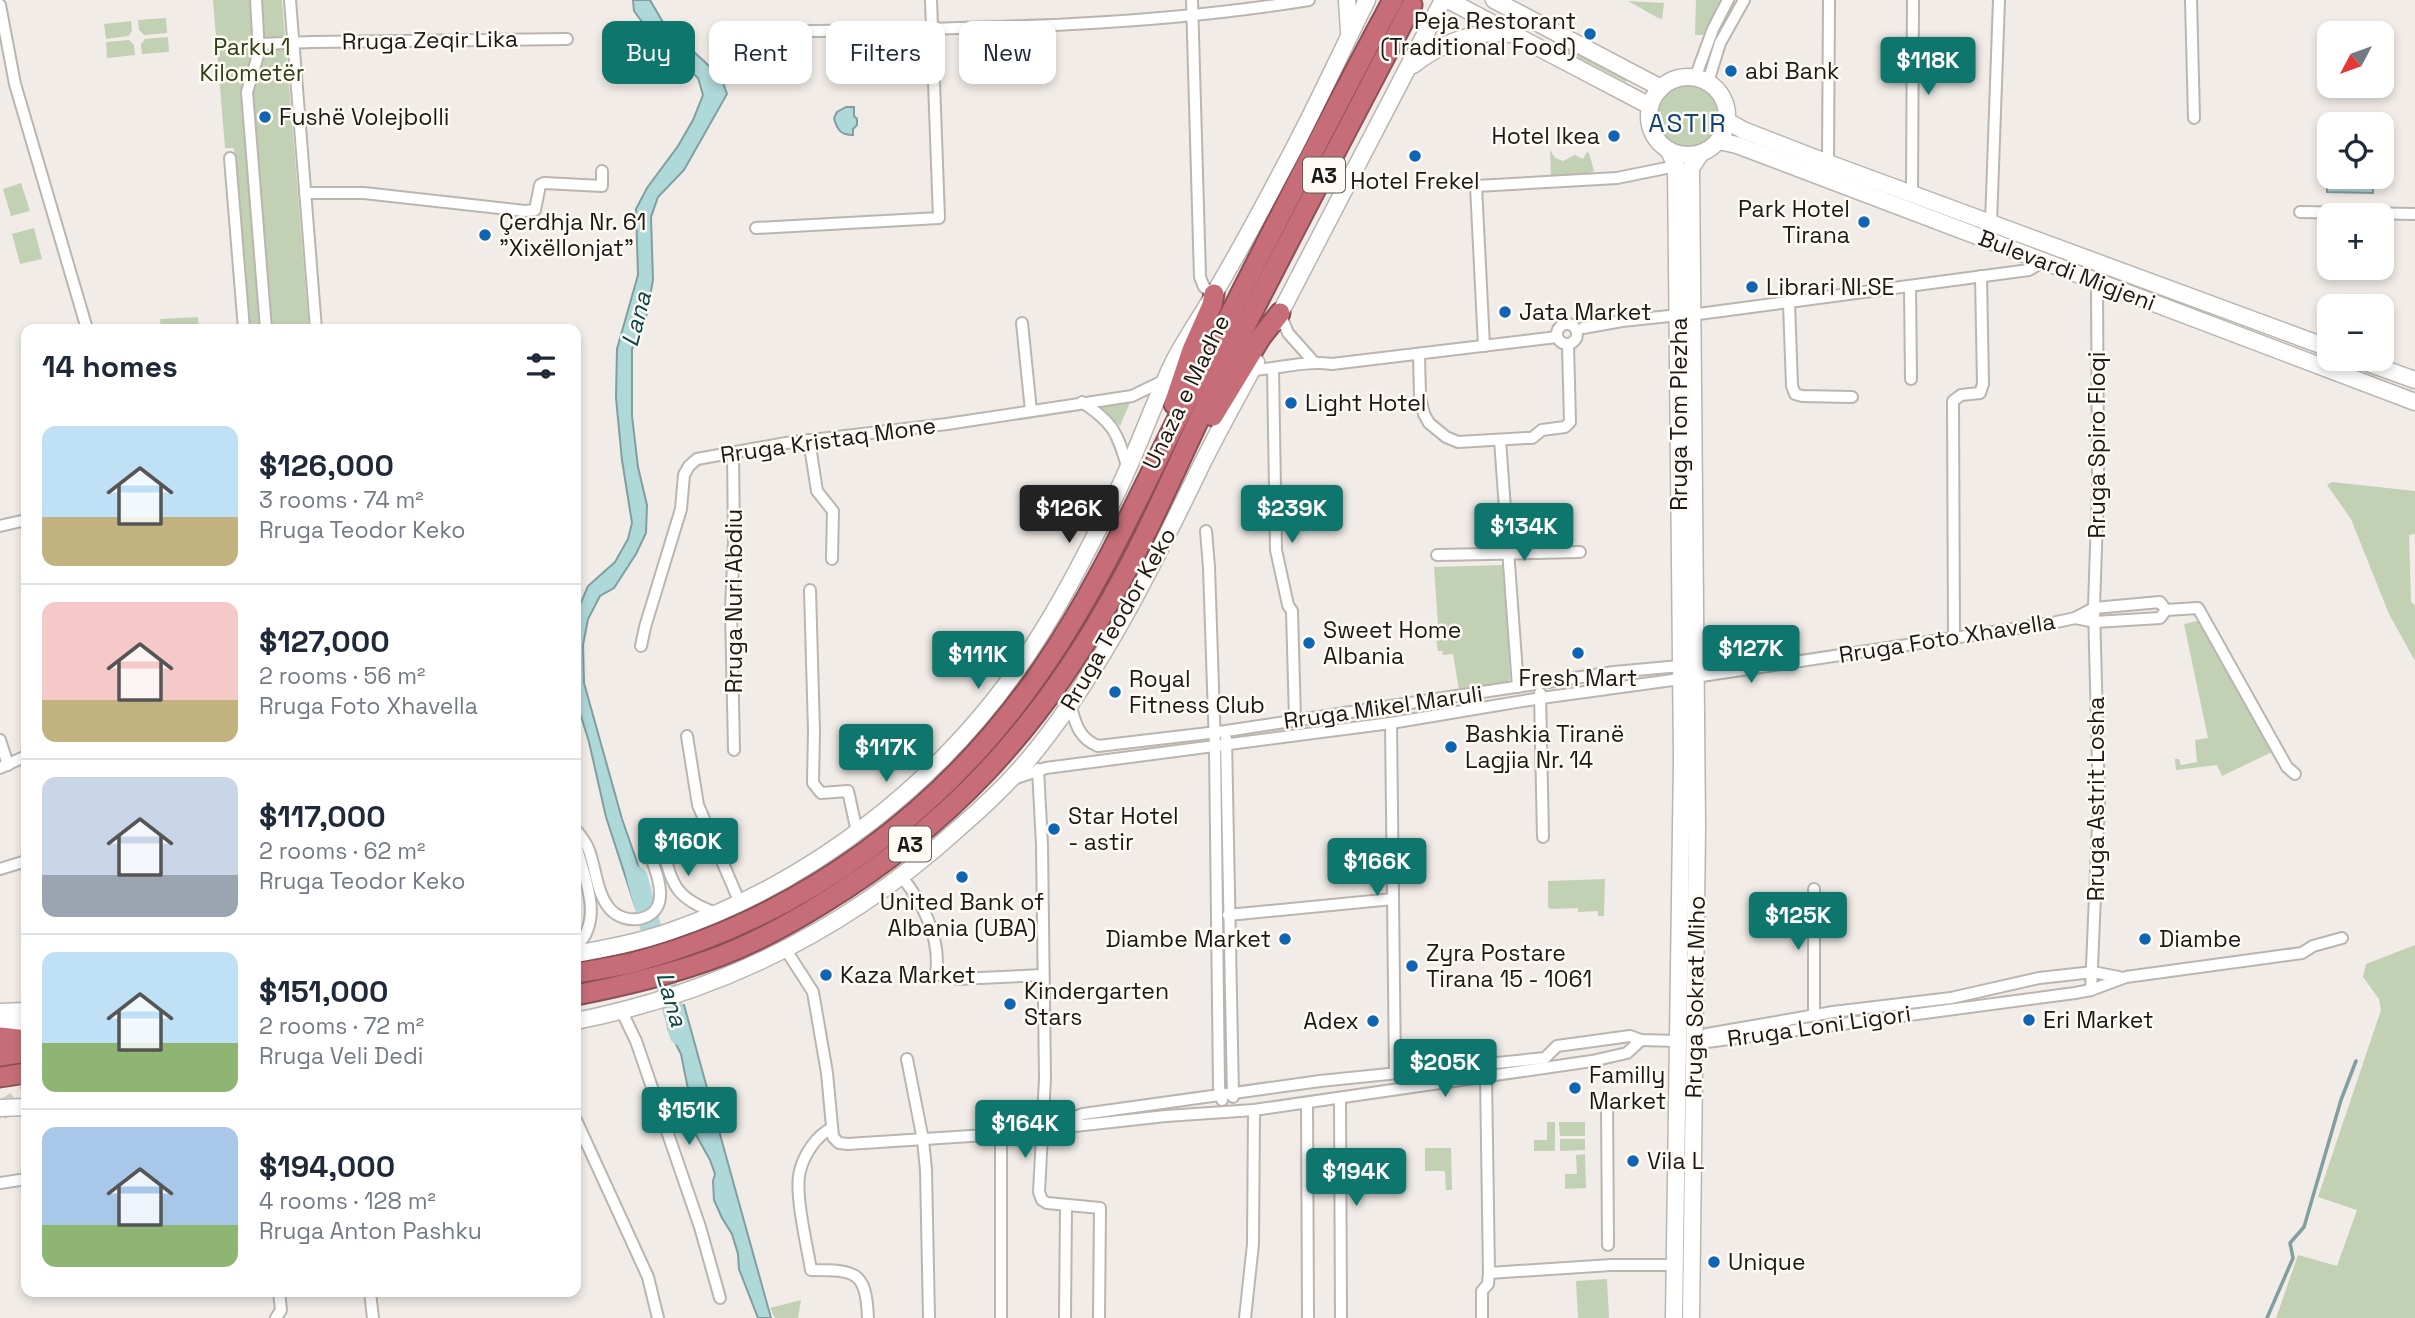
<!DOCTYPE html>
<html lang="en">
<head>
<meta charset="utf-8">
<style>
	:root { --surface:#fff; --page:#f2f2f3; --text:#1f2937; --muted:#747a83; --line:#e0e1e3; --accent:#0f766e }
	body { margin:0; font-family:"Space Grotesk",sans-serif; background:var(--page); color:var(--text); height:100vh; display:flex; flex-direction:column; font-size:26px; white-space:nowrap }
	* { box-sizing:border-box; margin:0 }
	p { font-size:23px; color:var(--muted) }
	.icon { flex:none; width:38px; height:38px; fill:none; stroke:currentColor; stroke-width:2; stroke-linecap:round; stroke-linejoin:round }
	.map { position:relative; flex:1; overflow:hidden }
	.drawer { position:absolute; left:21px; top:324px; width:560px; height:973px; display:flex; flex-direction:column; background:var(--surface); border-radius:14px; box-shadow:0 4px 10px #0003 }
	.drawer>* { flex:none }
	.banner { position:absolute; left:602px; top:21px; width:665px; height:63px; display:flex; gap:14px }
	.needle { width:46px; rotate:229deg }
	.buttons { position:absolute; left:2317px; top:21px; display:grid; gap:14px }
	.buttons a { display:grid; place-items:center; width:77px; height:77px; border-radius:14px; background:var(--surface); box-shadow:0 4px 10px #0003; font-size:35px }
	.price { position:absolute; translate:-50% -60px; padding:0 16px; border-radius:7px; background:var(--accent); color:#fff; font-size:23px; line-height:46px; filter:drop-shadow(0 2px 4px #0008) }
	.price::after { content:''; position:absolute; left:50%; top:42px; width:21px; height:16px; margin-left:-10px; background:inherit; clip-path:polygon(0 0,100% 0,50% 100%) }
	.price.selected { background:#222; color:#fff }
	ul { padding:0; list-style:none }
	li { display:flex; align-items:center; gap:21px; height:175px; padding:0 21px }
	li+li { border-top:2px solid var(--line) }
	li span { display:grid; place-items:center; flex:none; width:196px; height:140px; border-radius:14px; color:#555 }
	li>.icon { margin-inline-start:auto }
	span .icon { width:84px; height:84px; fill:#fffc; stroke-width:1 }
	li b { font-size:30px }
	h2 { display:flex; justify-content:space-between; align-items:center; height:84px; padding:0 21px; font-size:30px }
	.tag { padding:0 24px; border-radius:14px; background:var(--surface); box-shadow:0 4px 10px #0003; font-size:24px; line-height:63px }
	.tag.selected { background:var(--accent); color:#fff }
	.map>svg:first-child { display:block }
</style>
</head>
<body>
<div class="map">
<svg width="2415" height="1318" viewBox="0 0 2415 1318">
	<rect width="100%" height="100%" fill="#f1ece7"/>
	<g fill="#c2d0b4">
		<path d="M213,0H282L309,329H248L234,148H225Z"/>
		<path d="M1696,0H1720L1703,35H1695Z"/>
		<path d="M1628,1L1664,3L1662,19L1658,18Z"/>
		<path d="M166,18L167,33L144,35L139,30L138,20Z"/>
		<path d="M131,21L132,31L128,36L106,39L104,24Z"/>
		<path d="M168,37L169,52L142,54L141,44L145,39Z"/>
		<path d="M129,40L134,45L135,55L107,58L106,42Z"/>
		<path d="M1558,41L1629,77L1626,82L1556,46Z"/>
		<circle cx="1689" cy="116" r="32"/>
		<path d="M1550,150L1555,158L1563,161L1575,155L1583,159L1587,152L1589,153L1594,171L1588,174L1551,177Z"/>
		<path d="M21,183L30,211L11,216L3,189Z"/>
		<path d="M34,228L42,259L20,264L12,234Z"/>
		<path d="M198,317L199,329H161L160,319Z"/>
		<path d="M1131,400L1120,426L1095,404Z"/>
		<path d="M2332,482L2415,491V534L2409,535L2411,602L2415,605V661L2389,614L2351,519L2327,485Z"/>
		<path d="M1504,565L1510,679L1506,684L1459,690L1453,654L1443,655L1442,651H1438L1435,633L1431,634L1438,625L1434,567Z"/>
		<path d="M2196,621L2206,626L2272,752L2222,776L2217,765L2176,770L2175,759H2179L2181,765L2197,762L2195,740L2208,738L2184,624Z"/>
		<path d="M1605,879L1604,916H1598V911L1578,912V908L1551,909L1548,907V881Z"/>
		<path d="M2415,945V1318H2276L2298,1255L2337,1266L2357,1210L2318,1197L2381,1010L2379,999L2363,977L2366,964Z"/>
		<path d="M1547,1122H1555V1151H1534V1140H1547Z"/>
		<path d="M1559,1122H1585V1136H1560Z"/>
		<path d="M1560,1139H1585V1150L1560,1151Z"/>
		<path d="M1425,1148H1451L1452,1190H1446L1445,1171H1425Z"/>
		<path d="M1585,1154L1586,1188L1565,1189V1174H1577L1576,1155Z"/>
		<path d="M1607,1279L1609,1318H1578L1576,1281Z"/>
		<path d="M801,1300L798,1318H775L770,1308Z"/>
	</g>
	<g fill="#afd8d9" stroke="#829f9f" stroke-width="2">
		<path d="M633,0H650L664,24L721,77L727,94L684,170L658,197L651,217L653,280L646,318L632,349V416L638,467L647,505L646,533L636,554L614,588L600,596L588,619L583,645L584,683L622,819L651,902L635,906L606,817L589,742L576,700V614L588,586L615,562L628,539L632,523L622,460L616,398L617,349L638,275L636,209L647,188L678,146L693,120L703,95L698,78L657,42L634,11Z"/>
		<path d="M846,107H854V116L857,119V125L853,129V135C841,135 837,130 834,118L837,112Z"/>
		<path d="M2327,167H2329V177H2373V193L2327,192Z"/>
		<path d="M684,1005L771,1318H758L739,1269L738,1254L732,1234L722,1218L714,1200L713,1181L715,1174L710,1160L696,1135L699,1128L698,1119L689,1094L681,1054L668,1029L667,1010Z"/>
	</g>
	<g fill="none" stroke-linecap="round" stroke-linejoin="round">
		<path stroke="#829f9f" stroke-width="3.5" d="M2267,1318L2293,1258L2290,1243L2304,1227L2341,1100L2356,1061"/>
		<path stroke="#afd8d9" stroke-width="21" d="M637,877L680,1035"/>
		<path stroke="#d1ccc8" stroke-width="19" stroke-dasharray="19 10" stroke-linecap="butt" d="M0,1111L26,1094"/>
		<g stroke="#bab5af" stroke-width="14">
			<g id="street">
				<path d="M256,0L259,52L247,92L266,329"/>
				<path d="M290,0L316,329"/>
				<path d="M1192,0L1200,277L1204,287L1214,294"/>
				<path d="M2191,0L2194,118"/>
				<path d="M0,5L15,84L87,329"/>
				<path d="M716,33C914,28 1113,32 1309,0"/>
				<path d="M259,44L312,42L567,39"/>
				<path d="M1695,78L1713,29L1728,0"/>
				<path d="M1708,82L1720,43L1744,0"/>
				<path d="M230,158L244,329"/>
				<path d="M1828,163L1829,0"/>
				<path d="M305,193H364L525,211L535,210L540,185L544,183L602,186V171"/>
				<path d="M1912,194L1913,0"/>
				<path d="M2300,212L2415,214"/>
				<path d="M1991,223L1999,0"/>
				<path d="M756,228L939,218L931,0"/>
				<path d="M1910,286L1911,379"/>
				<path d="M1789,303L1792,386L1795,394L1802,396L1852,397"/>
				<path d="M1280,313L1288,333L1313,361"/>
				<path d="M1691,315L2029,270L2044,261"/>
				<path d="M1022,323L1031,411"/>
				<circle cx="1567" cy="334" r="10"/>
				<path d="M1583,328L1622,321L1679,315"/>
				<path d="M1484,346L1476,186L1617,178L1676,166"/>
				<path d="M1419,354L1420,397L1424,414L1429,423L1446,437L1458,442L1527,438H1532L1542,430L1565,427L1570,422L1568,345"/>
				<path d="M1273,369L1276,550L1288,605L1292,611L1295,719"/>
				<path d="M1252,370C1279,369 1305,360 1332,364L1557,337"/>
				<path d="M1082,402C1115,424 1117,433 1128,469"/>
				<path d="M809,440L817,491L833,511L832,559"/>
				<path d="M1500,440L1518,687"/>
				<path d="M733,452L734,541L731,609L734,750"/>
				<path d="M0,526L26,520"/>
				<path d="M1206,531L1209,567L1215,747L1219,1087L1222,1100"/>
				<path d="M1437,555L1580,552"/>
				<path d="M810,590L814,731L813,783L821,793L848,791L857,832"/>
				<path d="M2166,610L2198,608L2287,767L2295,774"/>
				<path d="M1954,639L1953,401L1961,395L1980,393L1983,384L1981,276"/>
				<path d="M641,646L645,627L681,509L684,475L689,466L697,459L786,443L947,424L1132,396L1165,380"/>
				<path d="M1695,677L2052,623L2075,618L2094,608L2160,602L2166,610L2160,618L2095,622L2075,618"/>
				<path d="M1540,693L1543,837"/>
				<path d="M1070,703C1075,722 1078,738 1098,746L1226,731L1614,672L1680,666"/>
				<path d="M1391,723L1395,1073"/>
				<path d="M687,736L698,805L740,903"/>
				<path d="M1226,739L1233,1097"/>
				<path d="M0,740L8,765"/>
				<path d="M0,768L26,756"/>
				<path d="M1038,769L1042,845L1045,1079L1039,1192L1042,1200L1047,1203L1100,1208L1099,1318"/>
				<path d="M1016,778L1046,768L1391,723L1541,698L1680,679"/>
				<path d="M576,830C580,835 585,841 588,848C596,867 596,893 610,909C625,926 658,922 660,897C661,881 653,864 648,849"/>
				<path d="M576,844C584,879 605,918 576,947"/>
				<path d="M661,844C673,885 673,897 716,913"/>
				<path d="M0,869L26,861"/>
				<path d="M902,877C924,905 941,938 936,974L958,979L1043,975"/>
				<path d="M1228,915L1393,899"/>
				<path d="M786,950L813,992L827,1073L833,1137L839,1143L848,1144L1001,1134L1166,1116L1254,1110L1592,1061L1627,1053L1641,1040"/>
				<path d="M2091,990L2099,801L2094,608L2098,486L2097,281"/>
				<path d="M621,1010L636,1041L700,1227L720,1298"/>
				<path d="M1814,1015V889"/>
				<path d="M1695,1040L1707,1042L2075,993L2091,990L2126,977L2302,953L2313,946L2342,938"/>
				<path d="M1695,1040L1707,1034L1833,1012L1951,998L2039,978L2093,972L2119,977"/>
				<path d="M907,1059L923,1140L926,1170L929,1318"/>
				<path d="M1340,1098L1341,1318"/>
				<path d="M1607,1102L1608,1245"/>
				<path d="M1307,1103L1308,1318"/>
				<path d="M576,1120L648,1277L658,1318"/>
				<path d="M1058,1124L1083,1114L1320,1081L1545,1058L1557,1046L1630,1036L1641,1040L1677,1041"/>
				<path d="M832,1128C817,1135 804,1154 800,1171C794,1193 807,1245 811,1270C856,1270 866,1271 868,1318"/>
				<path d="M1001,1134V1318"/>
				<path d="M0,1183L26,1179"/>
				<path d="M1489,1273L1611,1265H1674"/>
				<path d="M370,1292L373,1318"/>
				<path d="M276,1318L281,1310L279,1292"/>
				<path d="M1065,1318L1066,1206"/>
				<path d="M1245,1318L1253,1244L1254,1110"/>
				<path d="M1482,1318V1291L1488,1284L1489,1273L1486,1077"/>
			</g>
		</g>
		<g stroke="#bab5af" stroke-width="19">
			<g id="secondary">
				<path d="M1347,0L1349,32"/>
				<path d="M1448,0L1650,106"/>
				<path d="M1494,0L1661,88"/>
				<path d="M1413,65C1438,45 1475,29 1509,34"/>
				<circle cx="1688" cy="116" r="39"/>
				<path d="M1727,121L1743,130L1828,163L2329,348"/>
				<path d="M1719,141L1737,145L2415,402"/>
				<path d="M1669,151L1676,166L1682,760L1674,1318"/>
				<path d="M1275,323L1443,0"/>
				<path d="M2357,359L2415,380"/>
				<path d="M576,954C608,948 640,942 671,931C814,882 945,779 1029,652C1059,607 1084,558 1108,510C1134,462 1150,410 1174,361C1186,338 1201,317 1214,294C1238,253 1261,211 1283,169C1313,114 1339,56 1367,0"/>
				<path d="M0,1012L26,1011"/>
				<path d="M576,1021C722,992 849,928 959,828C987,804 1014,778 1037,749C1104,665 1152,567 1199,470C1217,433 1237,398 1256,362"/>
				<path d="M0,1025L26,1021"/>
				<path d="M0,1108L26,1107"/>
				<path d="M1691,1318L1697,827L1691,168L1701,153"/>
			</g>
		</g>
		<g stroke="#8a5055" stroke-width="23">
			<g id="highway">
				<path d="M1174,404L1192,350L1212,305L1214,294"/>
				<path d="M1213,416L1261,337L1280,313"/>
				<path d="M576,973C595,970 615,967 635,962C803,917 945,811 1043,668C1100,585 1140,493 1185,404C1253,269 1321,133 1393,0"/>
				<path d="M576,995C625,985 673,974 720,956C756,942 791,923 823,903C949,826 1038,729 1110,601C1149,533 1180,457 1215,386C1279,258 1346,132 1412,5"/>
				<path d="M0,1037L26,1040"/>
				<path d="M0,1056L26,1052"/>
				<path d="M0,1077L26,1073"/>
			</g>
		</g>
		<use href="#street" stroke="#fff" stroke-width="10"/>
		<use href="#secondary" stroke="#fff" stroke-width="16"/>
		<use href="#highway" stroke="#c66d77" stroke-width="19"/>
	</g>
	<g fill="#0f65b3" stroke="#fffaf4" stroke-width="2.5">
		<circle cx="1590" cy="34" r="7"/>
		<circle cx="1731" cy="71" r="7"/>
		<circle cx="265" cy="117" r="7"/>
		<circle cx="1614" cy="136" r="7"/>
		<circle cx="1415" cy="156" r="7"/>
		<circle cx="1864" cy="222" r="7"/>
		<circle cx="485" cy="235" r="7"/>
		<circle cx="1752" cy="287" r="7"/>
		<circle cx="1505" cy="312" r="7"/>
		<circle cx="1291" cy="403" r="7"/>
		<circle cx="1309" cy="643" r="7"/>
		<circle cx="1578" cy="653" r="7"/>
		<circle cx="1115" cy="692" r="7"/>
		<circle cx="1451" cy="747" r="7"/>
		<circle cx="1054" cy="829" r="7"/>
		<circle cx="962" cy="877" r="7"/>
		<circle cx="1285" cy="939" r="7"/>
		<circle cx="2145" cy="939" r="7"/>
		<circle cx="1412" cy="966" r="7"/>
		<circle cx="826" cy="975" r="7"/>
		<circle cx="1010" cy="1004" r="7"/>
		<circle cx="2029" cy="1020" r="7"/>
		<circle cx="1373" cy="1021" r="7"/>
		<circle cx="1575" cy="1088" r="7"/>
		<circle cx="1633" cy="1161" r="7"/>
		<circle cx="1714" cy="1262" r="7"/>
	</g>
	<g text-anchor="middle" dominant-baseline="central" stroke-width="5" stroke-linejoin="round" paint-order="stroke">
		<g fill="#fffaf4" stroke="#5f5c59" stroke-width="2">
			<rect x="1303" y="157.5" width="42" height="35" rx="5"/>
			<rect x="889" y="826.5" width="42" height="35" rx="5"/>
		</g>
		<g font-size="21" font-weight="bold" fill="#1a1917">
			<text x="1324" y="175">A3</text>
			<text x="910" y="844">A3</text>
		</g>
		<g font-size="23" fill="#1a1917" stroke="#fffaf4" text-anchor="start">
			<text x="1576" y="21" text-anchor="end">Peja Restorant<tspan x="1576" dy="26">(Traditional Food)</tspan></text>
			<text x="1745" y="71">abi Bank</text>
			<text x="279" y="117">Fushë Volejbolli</text>
			<text x="1600" y="136" text-anchor="end">Hotel Ikea</text>
			<text x="1415" y="181" text-anchor="middle">Hotel Frekel</text>
			<text x="1850" y="209" text-anchor="end">Park Hotel<tspan x="1850" dy="26">Tirana</tspan></text>
			<text x="499" y="222">Çerdhja Nr. 61<tspan x="499" dy="26">"Xixëllonjat"</tspan></text>
			<text x="1766" y="287">Librari NI.SE</text>
			<text x="1519" y="312">Jata Market</text>
			<text x="1305" y="403">Light Hotel</text>
			<text x="1323" y="630">Sweet Home<tspan x="1323" dy="26">Albania</tspan></text>
			<text x="1578" y="678" text-anchor="middle">Fresh Mart</text>
			<text x="1129" y="679">Royal<tspan x="1129" dy="26">Fitness Club</tspan></text>
			<text x="1465" y="734">Bashkia Tiranë<tspan x="1465" dy="26">Lagjia Nr. 14</tspan></text>
			<text x="1068" y="816">Star Hotel<tspan x="1068" dy="26">- astir</tspan></text>
			<text x="962" y="902" text-anchor="middle">United Bank of<tspan x="962" dy="26">Albania (UBA)</tspan></text>
			<text x="1271" y="939" text-anchor="end">Diambe Market</text>
			<text x="2159" y="939">Diambe</text>
			<text x="1426" y="953">Zyra Postare<tspan x="1426" dy="26">Tirana 15 - 1061</tspan></text>
			<text x="840" y="975">Kaza Market</text>
			<text x="1024" y="991">Kindergarten<tspan x="1024" dy="26">Stars</tspan></text>
			<text x="2043" y="1020">Eri Market</text>
			<text x="1359" y="1021" text-anchor="end">Adex</text>
			<text x="1589" y="1075">Familly<tspan x="1589" dy="26">Market</tspan></text>
			<text x="1647" y="1161">Vila L</text>
			<text x="1728" y="1262">Unique</text>
		</g>
		<g font-size="23" fill="#1a1917" stroke="#fffaf4">
			<text transform="translate(430 40) rotate(-1)">Rruga Zeqir Lika</text>
			<text transform="translate(2067 270) rotate(21)">Bulevardi Migjeni</text>
			<text transform="translate(1186 392) rotate(-64)">Unaza e Madhe</text>
			<text transform="translate(1679 414) rotate(-90)">Rruga Tom Plezha</text>
			<text transform="translate(828 440) rotate(-8)">Rruga Kristaq Mone</text>
			<text transform="translate(2097 445) rotate(-90)">Rruga Spiro Floqi</text>
			<text transform="translate(734 601) rotate(-90)">Rruga Nuri Abdiu</text>
			<text transform="translate(1118 619) rotate(-60)">Rruga Teodor Keko</text>
			<text transform="translate(1947 638) rotate(-9)">Rruga Foto Xhavella</text>
			<text transform="translate(1383 707) rotate(-8)">Rruga Mikel Maruli</text>
			<text transform="translate(2096 799) rotate(-90)">Rruga Astrit Losha</text>
			<text transform="translate(1695 997) rotate(-89)">Rruga Sokrat Miho</text>
			<text transform="translate(1819 1026) rotate(-8)">Rruga Loni Ligori</text>
		</g>
		<g font-size="23" fill="#2d4114" stroke="#fffaf4">
			<text x="252" y="47">Parku 1<tspan x="252" dy="26">Kilometër</tspan></text>
		</g>
		<g font-size="24" font-style="italic" fill="#084749" stroke="#fffaf4">
			<text transform="translate(636 319) rotate(-75)">Lana</text>
			<text transform="translate(672 999) rotate(74)">Lana</text>
		</g>
		<g font-size="26" letter-spacing="2" fill="#114476" stroke="#fffaf4">
			<text x="1688" y="123">ASTIR</text>
		</g>
	</g>
</svg>
<div class="buttons">
<a><svg class="needle" viewBox="-14 -14 28 28"><path d="M0-13l5 13h-10z" fill="#e53935"/><path d="M0 13l5-13h-10z" fill="#747a83"/></svg></a>
<a><svg class="icon" aria-label="locate" viewBox="0 0 24 24"><circle cx="12" cy="12" r="6"/><path d="M12 2v4M12 18v4M2 12h4M18 12h4"/></svg></a>
<a>+</a>
<a>−</a>
</div>
<b class="price" style="left:1928px;top:97px">$118K</b>
<b class="price selected" style="left:1069px;top:545px">$126K</b>
<b class="price" style="left:1292px;top:545px">$239K</b>
<b class="price" style="left:1524px;top:563px">$134K</b>
<b class="price" style="left:1751px;top:685px">$127K</b>
<b class="price" style="left:978px;top:691px">$111K</b>
<b class="price" style="left:886px;top:784px">$117K</b>
<b class="price" style="left:688px;top:878px">$160K</b>
<b class="price" style="left:1377px;top:898px">$166K</b>
<b class="price" style="left:1798px;top:952px">$125K</b>
<b class="price" style="left:1445px;top:1099px">$205K</b>
<b class="price" style="left:689px;top:1147px">$151K</b>
<b class="price" style="left:1025px;top:1160px">$164K</b>
<b class="price" style="left:1356px;top:1208px">$194K</b>
<div class="banner">
<a class="tag selected">Buy</a>
<a class="tag">Rent</a>
<a class="tag">Filters</a>
<a class="tag">New</a>
</div>
<section class="drawer">
<h2>14 homes<svg class="icon" aria-label="filters" viewBox="0 0 24 24"><path d="M4 7h16M4 17h16"/><circle cx="9" cy="7" r="2"/><circle cx="15" cy="17" r="2"/></svg></h2>
<ul>
<li><span style="background:linear-gradient(#bfe0f5 65%,#c2b280 0)"><svg class="icon" aria-label="home" viewBox="0 0 24 24"><path d="M3 11l9-7 9 7M6 9v11h12V9"/></svg></span><div><b>$126,000</b><p>3 rooms · 74 m²</p><p>Rruga Teodor Keko</p></div></li>
<li><span style="background:linear-gradient(#f6c9c9 70%,#c2b280 0)"><svg class="icon" aria-label="home" viewBox="0 0 24 24"><path d="M3 11l9-7 9 7M6 9v11h12V9"/></svg></span><div><b>$127,000</b><p>2 rooms · 56 m²</p><p>Rruga Foto Xhavella</p></div></li>
<li><span style="background:linear-gradient(#c9d6e8 70%,#9aa5b1 0)"><svg class="icon" aria-label="home" viewBox="0 0 24 24"><path d="M3 11l9-7 9 7M6 9v11h12V9"/></svg></span><div><b>$117,000</b><p>2 rooms · 62 m²</p><p>Rruga Teodor Keko</p></div></li>
<li><span style="background:linear-gradient(#bfe0f5 65%,#8fb573 0)"><svg class="icon" aria-label="home" viewBox="0 0 24 24"><path d="M3 11l9-7 9 7M6 9v11h12V9"/></svg></span><div><b>$151,000</b><p>2 rooms · 72 m²</p><p>Rruga Veli Dedi</p></div></li>
<li><span style="background:linear-gradient(#a9c7e8 70%,#8fb573 0)"><svg class="icon" aria-label="home" viewBox="0 0 24 24"><path d="M3 11l9-7 9 7M6 9v11h12V9"/></svg></span><div><b>$194,000</b><p>4 rooms · 128 m²</p><p>Rruga Anton Pashku</p></div></li>
</ul>
</section>
</div>
</body>
</html>
